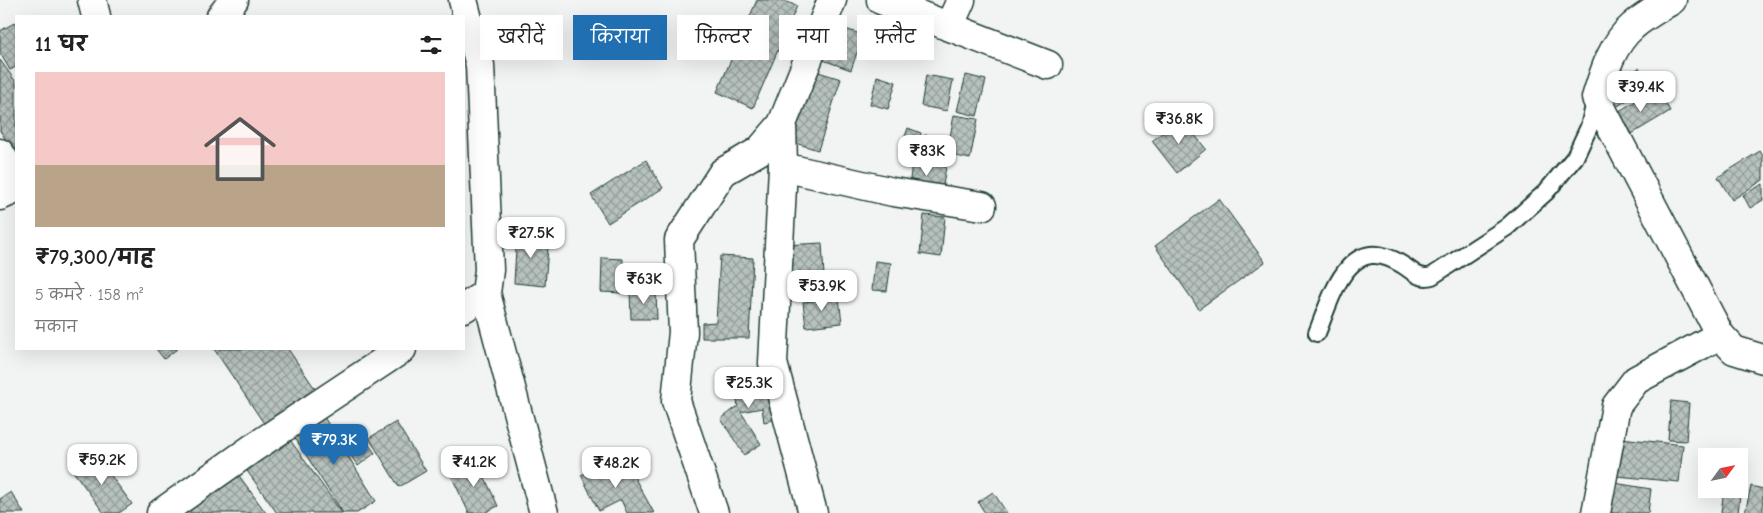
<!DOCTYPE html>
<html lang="hi">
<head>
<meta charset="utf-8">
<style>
	:root { --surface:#fff; --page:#f6f6f6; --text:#222; --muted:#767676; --accent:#1f6fb2 }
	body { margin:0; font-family:"Comic Neue","Playpen Sans Deva",sans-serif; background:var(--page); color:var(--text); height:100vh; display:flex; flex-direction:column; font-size:19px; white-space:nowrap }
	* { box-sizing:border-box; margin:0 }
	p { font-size:16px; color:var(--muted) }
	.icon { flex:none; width:28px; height:28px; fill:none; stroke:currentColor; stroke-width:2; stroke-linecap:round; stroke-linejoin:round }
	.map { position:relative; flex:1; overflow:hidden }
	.drawer { position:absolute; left:15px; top:15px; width:450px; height:335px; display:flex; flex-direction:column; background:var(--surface); border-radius:0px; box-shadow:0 5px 20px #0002 }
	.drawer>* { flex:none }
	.guide { position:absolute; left:480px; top:15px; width:475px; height:45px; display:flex; gap:10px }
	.needle { width:32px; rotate:57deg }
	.fabs { position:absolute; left:1698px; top:448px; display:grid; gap:10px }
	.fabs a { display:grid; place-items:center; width:50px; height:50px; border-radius:0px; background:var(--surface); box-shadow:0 5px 20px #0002; font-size:25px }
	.price { position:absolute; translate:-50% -42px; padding:0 11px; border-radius:10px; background:#fff; color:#222; font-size:16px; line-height:32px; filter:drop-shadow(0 1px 2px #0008) }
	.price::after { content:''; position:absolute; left:50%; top:30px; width:15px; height:11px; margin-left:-8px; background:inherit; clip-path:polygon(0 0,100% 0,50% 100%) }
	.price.current { background:var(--accent); color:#fff }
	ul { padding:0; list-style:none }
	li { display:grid; align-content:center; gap:10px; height:265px; padding:0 20px }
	li span { display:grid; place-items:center; height:155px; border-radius:0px; color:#555 }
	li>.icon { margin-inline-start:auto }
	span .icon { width:90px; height:90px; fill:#fffc; stroke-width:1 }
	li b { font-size:21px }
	h2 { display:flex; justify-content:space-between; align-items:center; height:60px; padding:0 20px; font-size:21px }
	.tag { padding:0 18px; border-radius:0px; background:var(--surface); box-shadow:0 5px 20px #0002; font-size:18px; line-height:45px }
	.tag.current { background:var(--accent); color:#fff }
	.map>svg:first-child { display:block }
</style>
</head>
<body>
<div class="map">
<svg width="1763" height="513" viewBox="0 0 1763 513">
	<defs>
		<pattern id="building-cross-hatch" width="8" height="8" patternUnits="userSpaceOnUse" patternTransform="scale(1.25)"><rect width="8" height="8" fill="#b7c1bd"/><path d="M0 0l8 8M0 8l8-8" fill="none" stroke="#949e9a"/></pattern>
	</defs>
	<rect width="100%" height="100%" fill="#f2f3f3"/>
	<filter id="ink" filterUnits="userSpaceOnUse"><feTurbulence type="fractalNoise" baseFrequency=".02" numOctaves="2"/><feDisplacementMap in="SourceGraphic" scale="10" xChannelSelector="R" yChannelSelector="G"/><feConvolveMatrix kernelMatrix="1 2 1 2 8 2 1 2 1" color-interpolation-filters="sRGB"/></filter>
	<g filter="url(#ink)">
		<g fill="url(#building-cross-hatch)" stroke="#1f3d34">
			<path d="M757,0H782L797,6L753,108L717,92Z"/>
			<path d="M16,22V67L10,70L0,53V31Z"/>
			<path d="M834,25L863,35L851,70L823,60Z"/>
			<path d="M0,60L16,82V154L0,131Z"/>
			<path d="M1639,68L1649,86L1610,111L1598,94Z"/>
			<path d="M815,71L841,79L818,150L792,142Z"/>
			<path d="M926,75L953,80L947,111L921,106Z"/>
			<path d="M966,75L986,80L977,116L957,111Z"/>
			<path d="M877,76L896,82L888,109L870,104Z"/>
			<path d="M1657,88L1670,111L1625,138L1611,116Z"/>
			<path d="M954,115L978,119L970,159L947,154Z"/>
			<path d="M1181,118L1206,149L1177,173L1152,141Z"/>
			<path d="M908,128L921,133L913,158L899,153Z"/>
			<path d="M925,135L946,140L942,160L921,156Z"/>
			<path d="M1760,151L1763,156V180L1732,200L1718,177Z"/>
			<path d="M646,160L663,188L608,223L591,195Z"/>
			<path d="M912,162L946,166L942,192L909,188Z"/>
			<path d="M1763,184V200L1750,208L1743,195Z"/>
			<path d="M1219,199L1265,262L1199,309L1155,246Z"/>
			<path d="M924,215L945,217L941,257L920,254Z"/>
			<path d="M517,232L549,234L545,286L514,283Z"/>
			<path d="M822,243L824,276L786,278L784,245Z"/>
			<path d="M720,256L753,258L749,338H702V323L716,322Z"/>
			<path d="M602,258L623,259L622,293L601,292Z"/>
			<path d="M875,261L891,263L887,291L872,290Z"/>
			<path d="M630,291H656L657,319H631Z"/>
			<path d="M839,298L842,323L806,327L803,302Z"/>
			<path d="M156,349H177L164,359Z"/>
			<path d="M214,349H288L318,393L267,428Z"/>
			<path d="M767,372L776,419L764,422L762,408L741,412L761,444L744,455L721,419L738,406L733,378Z"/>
			<path d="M1671,401L1689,403L1686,441L1668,440Z"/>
			<path d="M322,414L376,501L357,513H343L292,433Z"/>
			<path d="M396,422L426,471L399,487L369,438Z"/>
			<path d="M288,437L342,513H277L245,468Z"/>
			<path d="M1621,438L1683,445L1679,482L1617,476Z"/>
			<path d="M366,441L375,453L358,466L349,453Z"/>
			<path d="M95,454L132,504L119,513H104L73,471Z"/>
			<path d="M476,459L498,506L484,513H469L449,471Z"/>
			<path d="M604,464L609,473L627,464L654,513H627L621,500L599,511L581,475Z"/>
			<path d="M235,470L266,513H186L182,507Z"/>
			<path d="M1614,483L1651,489L1648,513H1610Z"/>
			<path d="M1751,486L1763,489V513H1745Z"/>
			<path d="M1739,487H1741L1738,513H1721L1724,489H1739Z"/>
			<path d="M11,492L24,513H0V499Z"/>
			<path d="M993,492L1007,513H985L978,502Z"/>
		</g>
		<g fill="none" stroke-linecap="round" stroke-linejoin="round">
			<g stroke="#1f3d34" stroke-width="20">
				<path id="lane" d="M1317,333C1332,296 1348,231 1401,264C1412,270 1418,280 1432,276L1507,227L1546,192L1575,157L1589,127L1596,98"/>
			</g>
			<g stroke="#1f3d34" stroke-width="31">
				<g id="street">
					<path d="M92,0L96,16"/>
					<path d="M463,0L480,65L489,270L486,293L544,513"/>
					<path d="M881,0L1048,65"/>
					<path d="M1672,0C1659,8 1644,16 1633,26C1612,44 1604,72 1596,98L1720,335"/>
					<path d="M221,16L234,0"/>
					<path d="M949,27L961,0"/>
					<path d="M782,124L783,167L773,363L813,513"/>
					<path d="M0,153L16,180"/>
					<path d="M783,167L893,192L982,206"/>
					<path d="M0,196L16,189"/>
					<path d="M464,308L486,293"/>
					<path d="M161,513L253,448L402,349"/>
					<path d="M714,513L676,401L683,332L679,240L723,172L759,151L782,124L832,0"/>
					<path d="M1596,513L1616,406L1636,380L1720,335L1734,350L1763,359"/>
				</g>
			</g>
			<use href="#lane" stroke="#fff" stroke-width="16"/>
			<use href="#street" stroke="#fff" stroke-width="28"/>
		</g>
	</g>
</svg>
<div class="fabs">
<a><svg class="needle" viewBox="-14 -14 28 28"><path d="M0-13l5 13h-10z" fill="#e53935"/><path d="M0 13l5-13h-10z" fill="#767676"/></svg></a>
</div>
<b class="price" style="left:1641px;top:113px">₹39.4K</b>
<b class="price" style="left:1179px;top:145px">₹36.8K</b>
<b class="price" style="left:927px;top:177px">₹83K</b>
<b class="price" style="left:531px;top:259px">₹27.5K</b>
<b class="price" style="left:644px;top:305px">₹63K</b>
<b class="price" style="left:822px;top:312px">₹53.9K</b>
<b class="price" style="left:749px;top:409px">₹25.3K</b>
<b class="price current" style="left:334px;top:466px">₹79.3K</b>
<b class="price" style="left:102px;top:486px">₹59.2K</b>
<b class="price" style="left:474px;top:488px">₹41.2K</b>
<b class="price" style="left:616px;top:489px">₹48.2K</b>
<div class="guide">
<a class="tag">खरीदें</a>
<a class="tag current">किराया</a>
<a class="tag">फ़िल्टर</a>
<a class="tag">नया</a>
<a class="tag">फ़्लैट</a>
</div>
<section class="drawer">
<h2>11 घर<svg class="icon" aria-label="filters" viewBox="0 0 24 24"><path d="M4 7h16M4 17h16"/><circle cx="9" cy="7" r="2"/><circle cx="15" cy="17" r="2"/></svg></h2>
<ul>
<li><span style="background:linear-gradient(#f6c9c9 60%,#b9a48a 0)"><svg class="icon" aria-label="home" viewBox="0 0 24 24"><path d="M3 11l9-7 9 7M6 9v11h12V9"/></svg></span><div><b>₹79,300/माह</b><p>5 कमरे · 158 m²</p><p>मकान</p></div></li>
</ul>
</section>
</div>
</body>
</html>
